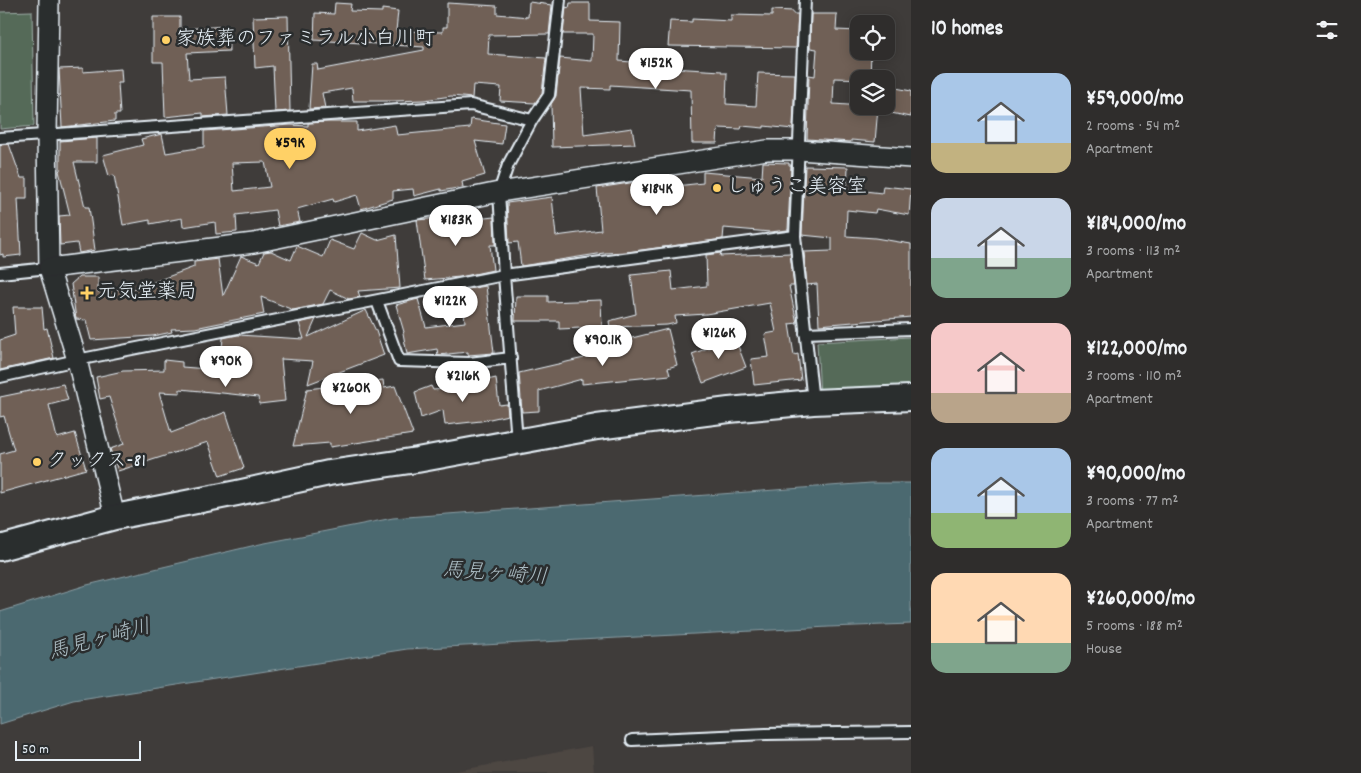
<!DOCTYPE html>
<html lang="en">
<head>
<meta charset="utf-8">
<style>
	:root { --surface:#2f2d2c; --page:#373534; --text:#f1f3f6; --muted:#a7a8a9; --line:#4a4948; --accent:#ffd166 }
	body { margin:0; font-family:Dekko,"Klee One",sans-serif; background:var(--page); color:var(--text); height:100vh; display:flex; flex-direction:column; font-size:19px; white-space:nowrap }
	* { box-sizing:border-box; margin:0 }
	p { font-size:16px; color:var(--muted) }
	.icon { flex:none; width:28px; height:28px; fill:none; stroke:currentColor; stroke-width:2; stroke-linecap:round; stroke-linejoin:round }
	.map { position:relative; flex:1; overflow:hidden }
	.drawer { display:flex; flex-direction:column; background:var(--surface); width:450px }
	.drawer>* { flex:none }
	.controls { position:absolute; left:850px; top:15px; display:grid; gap:10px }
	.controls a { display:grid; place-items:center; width:45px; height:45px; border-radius:10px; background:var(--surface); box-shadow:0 2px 12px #0003,0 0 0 1px var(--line); font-size:25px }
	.scale { position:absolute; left:15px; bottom:12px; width:126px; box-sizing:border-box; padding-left:5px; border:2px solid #e8f1f8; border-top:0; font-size:14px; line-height:18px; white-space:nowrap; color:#e8f1f8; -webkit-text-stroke:4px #2a2d2e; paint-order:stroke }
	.price { position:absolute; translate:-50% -42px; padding:0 11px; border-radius:18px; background:#fff; color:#222; font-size:16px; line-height:32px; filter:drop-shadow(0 1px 2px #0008) }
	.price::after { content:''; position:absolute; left:50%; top:30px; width:15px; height:11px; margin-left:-8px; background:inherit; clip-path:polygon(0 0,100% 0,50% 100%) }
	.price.selected { background:var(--accent); color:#111 }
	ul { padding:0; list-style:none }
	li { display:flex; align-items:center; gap:15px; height:125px; padding:0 20px }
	li span { display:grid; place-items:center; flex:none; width:140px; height:100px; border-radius:15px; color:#555 }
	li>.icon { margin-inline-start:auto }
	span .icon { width:60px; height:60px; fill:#fffc; stroke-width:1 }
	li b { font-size:21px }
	h2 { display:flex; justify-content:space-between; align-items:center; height:60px; padding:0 20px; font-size:21px }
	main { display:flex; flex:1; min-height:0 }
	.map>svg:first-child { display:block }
</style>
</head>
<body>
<main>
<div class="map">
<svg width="911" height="773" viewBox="0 0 911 773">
	<rect width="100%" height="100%" fill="#3f3c3a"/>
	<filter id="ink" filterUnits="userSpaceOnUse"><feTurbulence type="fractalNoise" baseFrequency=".02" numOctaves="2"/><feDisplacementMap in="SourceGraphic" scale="10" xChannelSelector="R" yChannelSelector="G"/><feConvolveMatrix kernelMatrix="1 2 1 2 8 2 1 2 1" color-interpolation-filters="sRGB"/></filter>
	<g filter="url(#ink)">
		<path fill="#4e4743" d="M592,746L594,773H445Z"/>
		<g fill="#546b58" stroke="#9eaea8">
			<path d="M32,11L34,126L0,129V12Z"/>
			<path d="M911,337V390L820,395L817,342Z"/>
		</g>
		<path fill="#4c6970" stroke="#8a9fa6" d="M871,483H911V624L829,627L407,649L74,701L0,724V612L87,585L260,544L393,518Z"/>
		<g fill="#706057" stroke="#e8f1f8" fill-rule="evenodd">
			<path d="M529,2L552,5L549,34L489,35L488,54L546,58L542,93L535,103L500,101L501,87L473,85L472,98L451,96L424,100L394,101H353L352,88L322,93L325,108L309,109L312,64H317L318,70L424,50V47L314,40L315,13L334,14L335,3L351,4L350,11L382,12V9L398,11L396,31L443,32V27H447V3L497,6V14L528,17Z"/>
			<path d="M570,3H590V21L620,22L619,61L671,65V68L722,71V73H727L726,104L756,106L758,73L795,74L793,129L764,126V128L742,126L741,129L718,128L717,143H692L691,90L610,85V89L581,88L584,135L632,128L635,144L552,147L551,104L556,96L560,58L592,61L593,34H563L566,7L569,8Z"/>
			<path d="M772,10L793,11V14H798L796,48L668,46L670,21L692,22V19L731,21V15L772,16Z"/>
			<path d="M811,14H837L836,30L859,31V51H871L870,79L834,78L833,104L878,107L875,142L851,140V142L807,139L809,75L815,76L817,49L810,48Z"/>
			<path d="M288,16L290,111L275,112L273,66L255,68L253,17Z"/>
			<path d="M153,17H180V29L228,26L229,51L187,53L189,79L225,77L228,115L203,117V113L165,117L163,62H153Z"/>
			<path d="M83,68V72L121,69L122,83H118L120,114H115V121L62,127L59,69Z"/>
			<path d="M886,86L911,91V117L886,112Z"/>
			<path d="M471,119L505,124L502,144L475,141L485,175L462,182L463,187L441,191V189L414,196L413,189L393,191V199L361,209L357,195L334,202L333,199L297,209L300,222L278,226L275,210L236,215L237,232L216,234L215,222L183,227L182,218L150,224V220L123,225L114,175L109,176L103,155L143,145L141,139L162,134L166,153L204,147V131L291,125L308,126V123L328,122H357V131L395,125L397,135L470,128ZM265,162L270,187L234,191L232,163Z"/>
			<path d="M97,138V162H74L85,207H89L95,250L79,253L77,243L60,245L59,216L70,215L59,171L60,170V141Z"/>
			<path d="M9,144L21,178H27V199H18L21,255L3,257V254L0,255V145Z"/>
			<path d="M763,162L789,163V165H791L788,230L770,232L724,228L723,239L628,252L604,253L521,266L518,242L509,243L507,203L552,197L556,236L601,230L597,188L656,179L658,188L703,183V172L762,177Z"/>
			<path d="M805,166L848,167L847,189L882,193L883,186L911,189L909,215L876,209L875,213L847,210L846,236L875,238L911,244V317L819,325L817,284L807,285L804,252L832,251V238L802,235Z"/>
			<path d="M494,217L495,245H490L493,270L460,277L425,280L417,220L440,218L441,223Z"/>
			<path d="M362,233L377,240L396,235L400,288L358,291L360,297L349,299L330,290L323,304L293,310L261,297L264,314L195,328L171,329L172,332L153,336L91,340L86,320L76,319L71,284L79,277H98V292L121,289L122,294L194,267V262L218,259L223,296L241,256L259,263L264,252L271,251L291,260L297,246L323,257L330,240L354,249Z"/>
			<path d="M721,253L720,256L790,253L794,286H789L797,323L789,324L794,355L798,354L801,380L754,385L751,359L769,357L765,334L776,332L770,303L706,314L675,316L676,323L667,325L610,327L609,321L636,314L631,275L671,271L673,290L707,286L706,255Z"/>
			<path d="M486,286L494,353L468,355V352L438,355L437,349L407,354L403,333L404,332L396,305L418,299L426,327L465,322L462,290Z"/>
			<path d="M516,296H548V302L601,300L602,327L559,329V321H515Z"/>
			<path d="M13,307H42L44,329L47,328L54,358L0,370V340L15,335Z"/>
			<path d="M366,310L376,331L384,355L308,384L313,361L281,359L285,401L259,404L258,397L222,393L180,389V393L159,392L171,433L226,412L244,468L220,476L208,442L118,471L110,449L124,444L109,397L100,399L96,377L123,371L164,370V360L182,362V367L220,370L223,338L238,335L304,339L299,323L316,319L308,337Z"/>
			<path d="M668,329L677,365L668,368L670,375L582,384V379L539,391V411L522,412L519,373L584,358V357L619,353L616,342Z"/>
			<path d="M735,338L746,367L703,383L692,354Z"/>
			<path d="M496,378L499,405L507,404L508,415L481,421L445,425L443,410L421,418L415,392L431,386L433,390L470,387V384Z"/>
			<path d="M383,380L384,388L395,386L413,434L330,447V443L293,446L307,389Z"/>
			<path d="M63,384L68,400L49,405L57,438L75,433L86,469L0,493V454L14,450L4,416L0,417V397Z"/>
		</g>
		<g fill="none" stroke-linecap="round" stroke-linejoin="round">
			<g stroke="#e8f1f8" stroke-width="14">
				<g id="service">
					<path d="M805,0L795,236L813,402"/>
					<path d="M0,138L471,105L532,120"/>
					<path d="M0,273L49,268"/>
					<path d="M377,301L399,361L469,363L511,358"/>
					<path d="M805,333L911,329"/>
					<path d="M0,377L77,360L504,275L795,236"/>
					<path d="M517,441L504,275L499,192L508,165L532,120L549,95L560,0"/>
					<path d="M632,740L766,734L911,732"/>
				</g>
			</g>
			<g stroke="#e8f1f8" stroke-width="22">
				<g id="minor">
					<path d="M49,0L47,134L49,268L77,360L115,517"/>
					<path d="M49,268L254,243L499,192L767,150H799L911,158"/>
				</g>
			</g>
			<g stroke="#e8f1f8" stroke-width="28">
				<path id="tertiary" d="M0,548L115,517L237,493L329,473L417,460L597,427L729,410L813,402L911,398"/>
			</g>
			<use href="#service" stroke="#2a2d2e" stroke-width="10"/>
			<use href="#minor" stroke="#2a2d2e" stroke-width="19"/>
			<use href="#tertiary" stroke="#2a2d2e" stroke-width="24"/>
		</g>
	</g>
	<g fill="#ffd166" stroke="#2a2d2e" stroke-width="2">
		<circle cx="166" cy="40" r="5"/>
		<circle cx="717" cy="188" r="5"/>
		<path d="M84.5 285.5h5v5h5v5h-5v5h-5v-5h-5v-5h5z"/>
		<circle cx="37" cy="462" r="5"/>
	</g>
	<g text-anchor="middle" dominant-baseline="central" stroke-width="5" stroke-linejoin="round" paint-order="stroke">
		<g font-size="20" fill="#e8f1f8" stroke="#2a2d2e" text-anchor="start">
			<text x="176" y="40">家族葬のファミラル小白川町</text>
			<text x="727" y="188">しゅうこ美容室</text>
			<text x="97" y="293">元気堂薬局</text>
			<text x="47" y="462">クックス-81</text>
		</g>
		<g font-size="21" font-style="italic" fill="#aabbc2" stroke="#2a2d2e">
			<text transform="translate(495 575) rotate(4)">馬見ヶ崎川</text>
			<text transform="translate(100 641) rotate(-15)">馬見ヶ崎川</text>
		</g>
	</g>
</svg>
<div class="controls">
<a><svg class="icon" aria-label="locate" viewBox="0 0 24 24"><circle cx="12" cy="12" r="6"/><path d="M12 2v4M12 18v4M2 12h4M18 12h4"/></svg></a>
<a><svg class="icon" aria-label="layers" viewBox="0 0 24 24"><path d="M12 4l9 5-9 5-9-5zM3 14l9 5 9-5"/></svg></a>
</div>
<div class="scale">50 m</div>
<b class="price" style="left:656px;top:90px">¥152K</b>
<b class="price selected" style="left:290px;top:170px">¥59K</b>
<b class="price" style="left:657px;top:216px">¥184K</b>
<b class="price" style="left:456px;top:247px">¥183K</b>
<b class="price" style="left:450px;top:328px">¥122K</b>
<b class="price" style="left:719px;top:360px">¥126K</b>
<b class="price" style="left:603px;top:367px">¥90.1K</b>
<b class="price" style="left:226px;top:388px">¥90K</b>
<b class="price" style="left:463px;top:403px">¥216K</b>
<b class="price" style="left:351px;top:415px">¥260K</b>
</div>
<section class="drawer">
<h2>10 homes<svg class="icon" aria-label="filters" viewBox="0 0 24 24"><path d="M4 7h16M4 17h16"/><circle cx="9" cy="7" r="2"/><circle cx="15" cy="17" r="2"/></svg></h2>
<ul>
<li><span style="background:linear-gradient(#a9c7e8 70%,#c2b280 0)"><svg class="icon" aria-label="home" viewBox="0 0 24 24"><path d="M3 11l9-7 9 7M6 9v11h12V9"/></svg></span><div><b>¥59,000/mo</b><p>2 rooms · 54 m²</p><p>Apartment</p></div></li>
<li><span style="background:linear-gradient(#c9d6e8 60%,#7fa58c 0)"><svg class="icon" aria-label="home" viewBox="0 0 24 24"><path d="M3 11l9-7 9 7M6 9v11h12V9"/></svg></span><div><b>¥184,000/mo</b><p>3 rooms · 113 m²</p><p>Apartment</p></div></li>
<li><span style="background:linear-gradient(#f6c9c9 70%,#b9a48a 0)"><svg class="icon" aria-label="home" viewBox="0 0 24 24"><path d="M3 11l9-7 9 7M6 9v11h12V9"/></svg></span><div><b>¥122,000/mo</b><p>3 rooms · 110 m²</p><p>Apartment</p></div></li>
<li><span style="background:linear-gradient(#a9c7e8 65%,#8fb573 0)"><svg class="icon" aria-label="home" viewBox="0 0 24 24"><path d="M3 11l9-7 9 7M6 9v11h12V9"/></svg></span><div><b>¥90,000/mo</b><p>3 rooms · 77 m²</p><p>Apartment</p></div></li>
<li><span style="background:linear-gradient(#ffd9b3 70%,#7fa58c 0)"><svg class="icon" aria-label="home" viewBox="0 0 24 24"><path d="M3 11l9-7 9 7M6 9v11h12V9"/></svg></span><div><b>¥260,000/mo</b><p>5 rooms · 188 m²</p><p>House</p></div></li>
</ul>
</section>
</main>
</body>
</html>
